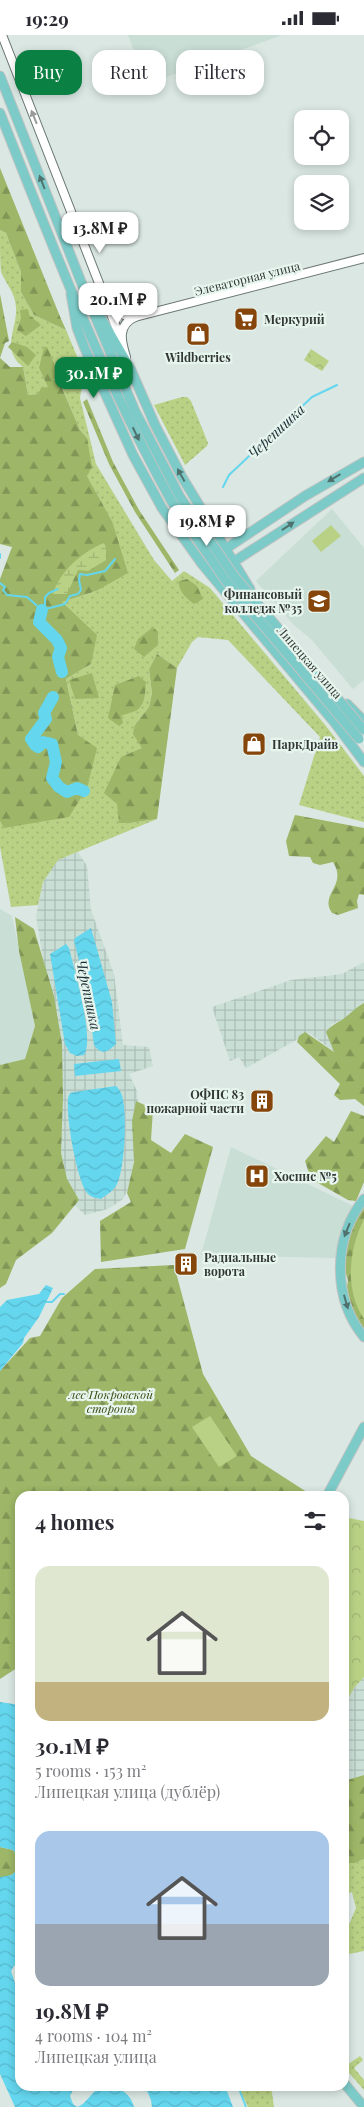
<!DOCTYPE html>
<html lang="en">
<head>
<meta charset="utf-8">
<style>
	:root { --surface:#fff; --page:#f2f2f3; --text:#2b2b33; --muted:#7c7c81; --accent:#0b8043 }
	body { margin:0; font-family:"Playfair Display",serif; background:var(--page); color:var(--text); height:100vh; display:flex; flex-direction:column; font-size:19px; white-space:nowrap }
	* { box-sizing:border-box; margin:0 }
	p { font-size:16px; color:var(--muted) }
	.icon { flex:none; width:28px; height:28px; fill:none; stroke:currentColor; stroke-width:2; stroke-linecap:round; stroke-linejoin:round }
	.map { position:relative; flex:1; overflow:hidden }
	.details { position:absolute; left:15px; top:1456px; width:334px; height:600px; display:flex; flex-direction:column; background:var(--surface); border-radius:15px; box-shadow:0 2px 8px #0003 }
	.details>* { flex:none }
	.top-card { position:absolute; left:15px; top:15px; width:335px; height:45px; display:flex; gap:10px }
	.fabs { position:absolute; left:294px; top:75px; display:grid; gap:10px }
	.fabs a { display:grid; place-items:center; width:55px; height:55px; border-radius:10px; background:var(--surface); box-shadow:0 2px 8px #0003; font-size:25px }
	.price { position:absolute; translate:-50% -42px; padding:0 11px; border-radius:10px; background:#fff; color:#222; font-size:16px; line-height:32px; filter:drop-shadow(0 1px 2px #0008) }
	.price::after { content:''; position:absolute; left:50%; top:30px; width:15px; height:11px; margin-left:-8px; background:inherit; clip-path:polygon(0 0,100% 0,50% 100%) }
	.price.current { background:var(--accent); color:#fff }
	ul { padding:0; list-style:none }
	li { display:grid; align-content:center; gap:10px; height:265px; padding:0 20px }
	li span { display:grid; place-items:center; height:155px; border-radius:15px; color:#555 }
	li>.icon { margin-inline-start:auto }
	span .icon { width:90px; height:90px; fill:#fffc; stroke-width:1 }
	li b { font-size:21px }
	h2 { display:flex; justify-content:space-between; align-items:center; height:60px; padding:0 20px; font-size:21px }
	.tag { padding:0 18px; border-radius:15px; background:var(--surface); box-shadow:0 2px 8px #0003; font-size:18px; line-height:45px }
	.tag.current { background:var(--accent); color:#fff }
	.status { display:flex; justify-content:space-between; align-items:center; height:35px; padding:0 25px; background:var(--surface); direction:ltr }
	.status svg { height:14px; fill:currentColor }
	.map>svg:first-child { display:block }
</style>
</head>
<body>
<div class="status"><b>19:29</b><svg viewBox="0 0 49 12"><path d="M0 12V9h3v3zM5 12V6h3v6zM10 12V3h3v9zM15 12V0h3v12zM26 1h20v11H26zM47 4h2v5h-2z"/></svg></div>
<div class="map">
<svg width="364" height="2072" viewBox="0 0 364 2072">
	<defs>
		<pattern id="industrial-grid" width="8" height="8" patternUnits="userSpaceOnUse" patternTransform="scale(1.25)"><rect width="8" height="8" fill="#c9ded5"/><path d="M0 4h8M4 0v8" fill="none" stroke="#adbfb7"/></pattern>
		<pattern id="grass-dots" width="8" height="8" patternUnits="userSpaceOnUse" patternTransform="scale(1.25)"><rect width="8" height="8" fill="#b9d185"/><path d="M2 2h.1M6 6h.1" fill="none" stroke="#a0b473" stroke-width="1.8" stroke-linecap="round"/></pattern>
		<pattern id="forest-firs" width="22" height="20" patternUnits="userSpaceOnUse" patternTransform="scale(1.25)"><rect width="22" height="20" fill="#9db667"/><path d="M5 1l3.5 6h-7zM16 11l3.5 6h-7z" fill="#819556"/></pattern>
		<pattern id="wetland-marsh" width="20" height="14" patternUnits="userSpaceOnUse" patternTransform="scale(1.25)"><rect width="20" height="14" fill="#b9d185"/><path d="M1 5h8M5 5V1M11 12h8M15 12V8" fill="none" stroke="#a0b473"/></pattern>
		<pattern id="park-crowns" width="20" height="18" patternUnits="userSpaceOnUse" patternTransform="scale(1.25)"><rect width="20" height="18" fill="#b9d185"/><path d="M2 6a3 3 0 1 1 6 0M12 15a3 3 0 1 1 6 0" fill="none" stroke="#a0b473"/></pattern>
		<pattern id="water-waves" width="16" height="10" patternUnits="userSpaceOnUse" patternTransform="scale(1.25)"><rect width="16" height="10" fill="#64d6ee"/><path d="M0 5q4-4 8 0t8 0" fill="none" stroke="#57b8cd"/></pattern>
	</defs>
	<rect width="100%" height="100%" fill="#dae7e2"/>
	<g fill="#c9ded5">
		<path d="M128,0H282L147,49Z"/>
		<path d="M332,474L364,513V645L353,654L312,605L294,590L256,546Z"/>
		<path d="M0,874L12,881L35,991L25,1024L0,1030Z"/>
		<path d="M231,1112L353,1171L342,1194L335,1223L201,1220Z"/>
	</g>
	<g fill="url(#industrial-grid)">
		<path d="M78,817L87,831L91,875L114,939L123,1010L149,1012L153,1031L129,1039L137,1056L139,1077L131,1148L123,1164L108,1174L85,1180L71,1166L56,1108L60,1029L36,881L43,847L57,825Z"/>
		<path d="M364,927V974L330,990L364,1020L353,1030L309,998L246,1033L239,1022L230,1026L212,972L291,945L342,939Z"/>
		<path d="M364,1642V1740L344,1746V1671L354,1653Z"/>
	</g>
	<g fill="url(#grass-dots)" fill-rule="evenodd">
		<path d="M0,195L6,198L21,237V257L34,280L66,295L84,338L80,363L96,429L154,525L172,546L184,536L210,553L326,691L364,741V787L299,770L320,702L228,605L198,602L192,607L177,633L157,619L149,634L152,658L149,672L135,690L143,713L117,769L130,788L157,784L58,825L43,847L38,870L11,872L0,812V786L5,793L78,700L66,644L91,629L62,567L96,556L112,486L87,441V403L80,395L59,346L38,359L28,360L23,332C0,314 18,292 16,272C15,257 6,249 1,237C0,228 0,205 0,195ZM50,320L57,333L56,343L45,345L39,333Z"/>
		<path d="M182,362H187L191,366L208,408L207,411L185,430L154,370Z"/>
		<path d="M364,1824V1916L344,1920V1895L348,1892L356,1873L352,1857L344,1860V1828H355Z"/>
		<path d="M360,2021L363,2025L354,2033L364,2045V2055L344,2032Z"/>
		<path d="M238,2051H271L274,2072H248Z"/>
	</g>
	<g fill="url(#forest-firs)">
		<path d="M0,133L61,284L66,295L34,280L21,257V237L6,198L0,195Z"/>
		<path d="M0,259L9,306L5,308L0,323L10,332H23L28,360L38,359L41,353L48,352L39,333L44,312H47L59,339L56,343L51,345L58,344L80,395L87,403L92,432L87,441L112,486L128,538L96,556L62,567L97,600L91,629L66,644L78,700L97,713L87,753L69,782L4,793L0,786V544L12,512L0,509Z"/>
		<path d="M28,274L29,280L41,290L26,301L17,295L21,283L20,275Z"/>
		<path d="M12,307L27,312L36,320L28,331L8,312Z"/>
		<path d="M87,364L113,427L139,475L179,535L175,538L135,477L109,429L83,367Z"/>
		<path d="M187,544L197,551L203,564L194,569C186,563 178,556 179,546Z"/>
		<path d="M153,592L158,597V610L144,622L134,614L138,604Z"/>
		<path d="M157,619L177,633L157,784L130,788H119L117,769L104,758L121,722L142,713L133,699L135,690L149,672L152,658L149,634Z"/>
		<path d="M92,638L99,663L75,664L69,645Z"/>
		<path d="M139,641L146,647C145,655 146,669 137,675C133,678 126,678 121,681L123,688L119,691L108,683L115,650Z"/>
		<path d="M295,780L364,793V860L359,859L357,866L358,873L338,880L332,878C319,859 348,851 333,827L320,830L313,828L310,822L289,821L286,806Z"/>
		<path d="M15,882L34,894L54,961L62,1009L63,1062L61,1118L67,1144L79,1165L52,1198L16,1225L6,1249L0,1253V1030L25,1024L35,991L19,916Z"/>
		<path d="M364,968V1071L355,1064L340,1065L334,1060L340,1049L297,1007L299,1001L305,997L334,1017L326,997C332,989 340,987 347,981C353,976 357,972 364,968Z"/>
		<path d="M136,1066L153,1074L151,1105L171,1118L185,1099L213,1112L185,1214L101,1227L100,1186L131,1167L127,1158L134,1127L132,1086Z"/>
		<path d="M351,1076L364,1081V1147L356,1166L348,1165L311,1144L305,1126L326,1101L334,1107Z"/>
		<path d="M364,1171V1296L351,1274L347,1252L348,1245L344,1233L345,1220L351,1192Z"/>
		<path d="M174,1230L203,1339L251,1421L313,1461H20V1631L0,1644V1336L30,1303L40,1301L62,1263L95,1234Z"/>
		<path d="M364,1740V1824L355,1828H344V1746Z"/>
		<path d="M0,1812L13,1815C23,1828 18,1843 0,1842Z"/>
	</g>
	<path fill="url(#wetland-marsh)" d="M104,508L106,512V525L88,536L78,535L67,559H53C60,536 82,517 104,508Z"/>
	<g fill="url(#park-crowns)">
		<path d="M311,314L329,326L322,336L304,325Z"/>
		<path d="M344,1482L364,1486V1642L354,1653L344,1671Z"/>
	</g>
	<g fill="#b9d185">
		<path d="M331,490L341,501L321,517L312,506Z"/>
		<path d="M364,1184V1284C344,1254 349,1214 364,1184Z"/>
		<path d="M210,1381L237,1421L219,1432L192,1392Z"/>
	</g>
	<g fill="url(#water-waves)">
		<path d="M91,893L112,967L116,1009C108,1017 101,1021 94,1010L87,958L74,906L75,903Z"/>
		<path d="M66,909L69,913C74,933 95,1005 84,1020L77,1021L70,1018L65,1009L50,919Z"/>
		<path d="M119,1024L121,1036L75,1041L74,1029Z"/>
		<path d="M116,1051C118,1053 120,1055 121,1058C128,1071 125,1138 116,1151C113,1156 106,1160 101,1164C95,1163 89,1162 85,1155C76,1137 66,1084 68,1063L70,1058L74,1057Z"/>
		<path d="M46,1250L53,1253L39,1282L24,1303L23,1308L0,1336V1272L7,1265L39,1259Z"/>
		<path d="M0,1667L20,1670V1929L14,1931L11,1936L20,1963V2051H75L70,2061L73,2069L77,2072C91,2069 94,2041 120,2054C127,2058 132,2064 134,2072H15L0,2039V1842L12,1840C21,1832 20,1824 13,1815L0,1812Z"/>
		<path d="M145,2051H225L233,2072H152L151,2065Z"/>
	</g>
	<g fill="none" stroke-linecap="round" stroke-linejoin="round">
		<g stroke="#64d6ee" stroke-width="2">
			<path d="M223,452L229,440L312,362L337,350"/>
			<path d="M0,519V523"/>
			<path d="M0,548L5,552L3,555L7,560L27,562L42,575L65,569L70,561L78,559L81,555L79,545L80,539L87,540L105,536L115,524"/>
			<path d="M45,574V562L49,558L58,554"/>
			<path d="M47,1267H52L60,1259H64"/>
			<path d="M238,2051L246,2072"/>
		</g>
		<g stroke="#64d6ee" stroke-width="12">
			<path d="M42,575L39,587L57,605L61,613L58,622L62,637"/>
			<path d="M53,662L44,678L46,684L31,704L35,710L38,712L43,707L52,709L56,727L52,743L59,752L67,757L77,753L84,756"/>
		</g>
		<g stroke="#6c7873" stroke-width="10">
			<g id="minor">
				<path d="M2,0L122,307"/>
				<path d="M109,269L124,280L135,282"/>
				<path d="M126,322C121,306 117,290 135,282L364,223"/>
			</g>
		</g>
		<g stroke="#c2c3c2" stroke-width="11">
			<g id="major">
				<path d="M0,41L87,262"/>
				<path d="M0,78C52,210 103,343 172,467"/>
				<path d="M86,257L131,335L155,390L182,442L250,554"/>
				<path d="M71,259L77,293L85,314L133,420L162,473L202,529L335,688L364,727"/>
				<path d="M92,274L135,376L180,462"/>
				<path d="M221,517L305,461L364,427"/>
				<path d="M213,540L364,443"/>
				<path d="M347,669L364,686"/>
				<path d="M364,1164C333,1203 332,1263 364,1302"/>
				<path d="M327,1461L364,1392"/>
				<path d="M344,2048L364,2072"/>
			</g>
		</g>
		<use href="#minor" stroke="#fff" stroke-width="8"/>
		<use href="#major" stroke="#7ccbc8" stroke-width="9"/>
		<g stroke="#c2c3c2" stroke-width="11" stroke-linecap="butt">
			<g id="major-bridge">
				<path d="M180,462L234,541L364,695"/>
				<path d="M172,467L226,546L359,704"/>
			</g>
		</g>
		<use href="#major-bridge" stroke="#7ccbc8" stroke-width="9"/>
	</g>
	<defs><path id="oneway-solid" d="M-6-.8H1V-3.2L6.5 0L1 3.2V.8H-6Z" transform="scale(1.25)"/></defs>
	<use fill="#989b9a" href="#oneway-solid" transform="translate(34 82) rotate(-112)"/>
	<g fill="#50726f">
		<use href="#oneway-solid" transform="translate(42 147) rotate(-111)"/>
		<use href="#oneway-solid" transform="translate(136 399) rotate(64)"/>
		<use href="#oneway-solid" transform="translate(181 440) rotate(-119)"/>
		<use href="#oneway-solid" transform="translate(334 443) rotate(149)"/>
		<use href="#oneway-solid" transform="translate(288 491) rotate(-34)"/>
		<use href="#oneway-solid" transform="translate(347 1195) rotate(112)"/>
		<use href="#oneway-solid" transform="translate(346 1267) rotate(74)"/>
	</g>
	<defs>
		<g id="supermarket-square" transform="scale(1.25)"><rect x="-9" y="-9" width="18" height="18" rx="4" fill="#85450b" stroke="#e7f5ef"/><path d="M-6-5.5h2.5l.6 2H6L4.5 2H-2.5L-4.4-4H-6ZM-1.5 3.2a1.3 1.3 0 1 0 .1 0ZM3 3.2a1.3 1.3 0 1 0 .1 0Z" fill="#fff"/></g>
		<g id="shop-square" transform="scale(1.25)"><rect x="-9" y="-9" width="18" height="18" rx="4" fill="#85450b" stroke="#e7f5ef"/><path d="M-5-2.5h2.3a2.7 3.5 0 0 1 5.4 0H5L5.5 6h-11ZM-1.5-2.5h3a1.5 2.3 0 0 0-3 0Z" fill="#fff"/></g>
		<g id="university-square" transform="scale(1.25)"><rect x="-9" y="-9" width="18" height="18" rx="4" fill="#85450b" stroke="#e7f5ef"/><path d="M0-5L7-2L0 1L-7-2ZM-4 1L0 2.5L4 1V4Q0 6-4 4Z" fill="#fff"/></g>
		<g id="building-square" transform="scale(1.25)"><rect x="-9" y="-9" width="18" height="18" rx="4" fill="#85450b" stroke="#e7f5ef"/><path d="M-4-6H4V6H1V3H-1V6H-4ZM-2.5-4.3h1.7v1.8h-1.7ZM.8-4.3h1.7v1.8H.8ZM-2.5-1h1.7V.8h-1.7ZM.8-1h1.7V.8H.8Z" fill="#fff"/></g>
		<g id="hospital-square" transform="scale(1.25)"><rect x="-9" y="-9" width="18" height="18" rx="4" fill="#85450b" stroke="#e7f5ef"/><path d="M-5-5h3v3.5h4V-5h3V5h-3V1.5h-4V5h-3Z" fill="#fff"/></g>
	</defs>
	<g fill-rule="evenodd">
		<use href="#supermarket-square" x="246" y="284"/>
		<use href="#shop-square" x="198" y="299"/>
		<use href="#university-square" x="319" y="566"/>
		<use href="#shop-square" x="254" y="709"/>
		<use href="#building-square" x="262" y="1066"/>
		<use href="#hospital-square" x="257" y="1141"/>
		<use href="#building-square" x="186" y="1229"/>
	</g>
	<g text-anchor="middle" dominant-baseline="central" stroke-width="4.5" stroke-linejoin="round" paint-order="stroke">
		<g font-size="12" fill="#323734" stroke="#e7f5ef">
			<text transform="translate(247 243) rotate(-14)">Элеваторная улица</text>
			<text transform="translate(310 627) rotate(49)">Липецкая улица</text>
		</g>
		<g font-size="12" font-weight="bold" fill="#323734" stroke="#e7f5ef" text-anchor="start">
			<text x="264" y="284">Меркурий</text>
			<text x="198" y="322" text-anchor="middle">Wildberries</text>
			<text x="302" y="559" text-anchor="end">Финансовый<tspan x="302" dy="14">колледж №35</tspan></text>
			<text x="272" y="709">ПаркДрайв</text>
			<text x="244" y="1059" text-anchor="end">ОФПС 83<tspan x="244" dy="14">пожарной части</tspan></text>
			<text x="274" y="1141">Хоспис №5</text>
			<text x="204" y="1222">Радиальные<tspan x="204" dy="14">ворота</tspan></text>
		</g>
		<g font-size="12" font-style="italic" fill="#3d4c13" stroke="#e7f5ef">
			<text x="111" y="1359">лес Покровской<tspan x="111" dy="14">стороны</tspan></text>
		</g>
		<g font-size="14" font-style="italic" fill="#192d32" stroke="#e7f5ef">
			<text transform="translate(276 396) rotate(-43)">Черепишка</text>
			<text transform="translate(89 960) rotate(78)">Черепишка</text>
		</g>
	</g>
</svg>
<div class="fabs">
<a><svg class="icon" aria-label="locate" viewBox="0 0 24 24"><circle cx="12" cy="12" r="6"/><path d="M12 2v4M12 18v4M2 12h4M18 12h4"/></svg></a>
<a><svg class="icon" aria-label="layers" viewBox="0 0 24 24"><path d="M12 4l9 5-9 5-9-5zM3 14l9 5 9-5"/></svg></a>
</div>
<b class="price" style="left:100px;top:219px">13.8M ₽</b>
<b class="price" style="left:118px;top:290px">20.1M ₽</b>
<b class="price current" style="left:94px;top:364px">30.1M ₽</b>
<b class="price" style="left:207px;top:512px">19.8M ₽</b>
<div class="top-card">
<a class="tag current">Buy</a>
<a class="tag">Rent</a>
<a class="tag">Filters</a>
</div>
<section class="details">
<h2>4 homes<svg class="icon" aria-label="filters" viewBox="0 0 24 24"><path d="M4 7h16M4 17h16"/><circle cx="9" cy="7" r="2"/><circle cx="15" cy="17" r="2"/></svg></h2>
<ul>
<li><span style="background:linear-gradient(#dfe7d0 75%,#c2b280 0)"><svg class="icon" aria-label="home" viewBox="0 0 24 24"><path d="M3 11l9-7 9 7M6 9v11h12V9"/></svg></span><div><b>30.1M ₽</b><p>5 rooms · 153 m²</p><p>Липецкая улица (дублёр)</p></div></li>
<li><span style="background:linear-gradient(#a9c7e8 60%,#9aa5b1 0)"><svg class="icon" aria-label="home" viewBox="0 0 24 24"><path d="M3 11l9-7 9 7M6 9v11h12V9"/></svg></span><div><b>19.8M ₽</b><p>4 rooms · 104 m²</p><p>Липецкая улица</p></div></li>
</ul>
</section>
</div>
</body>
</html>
